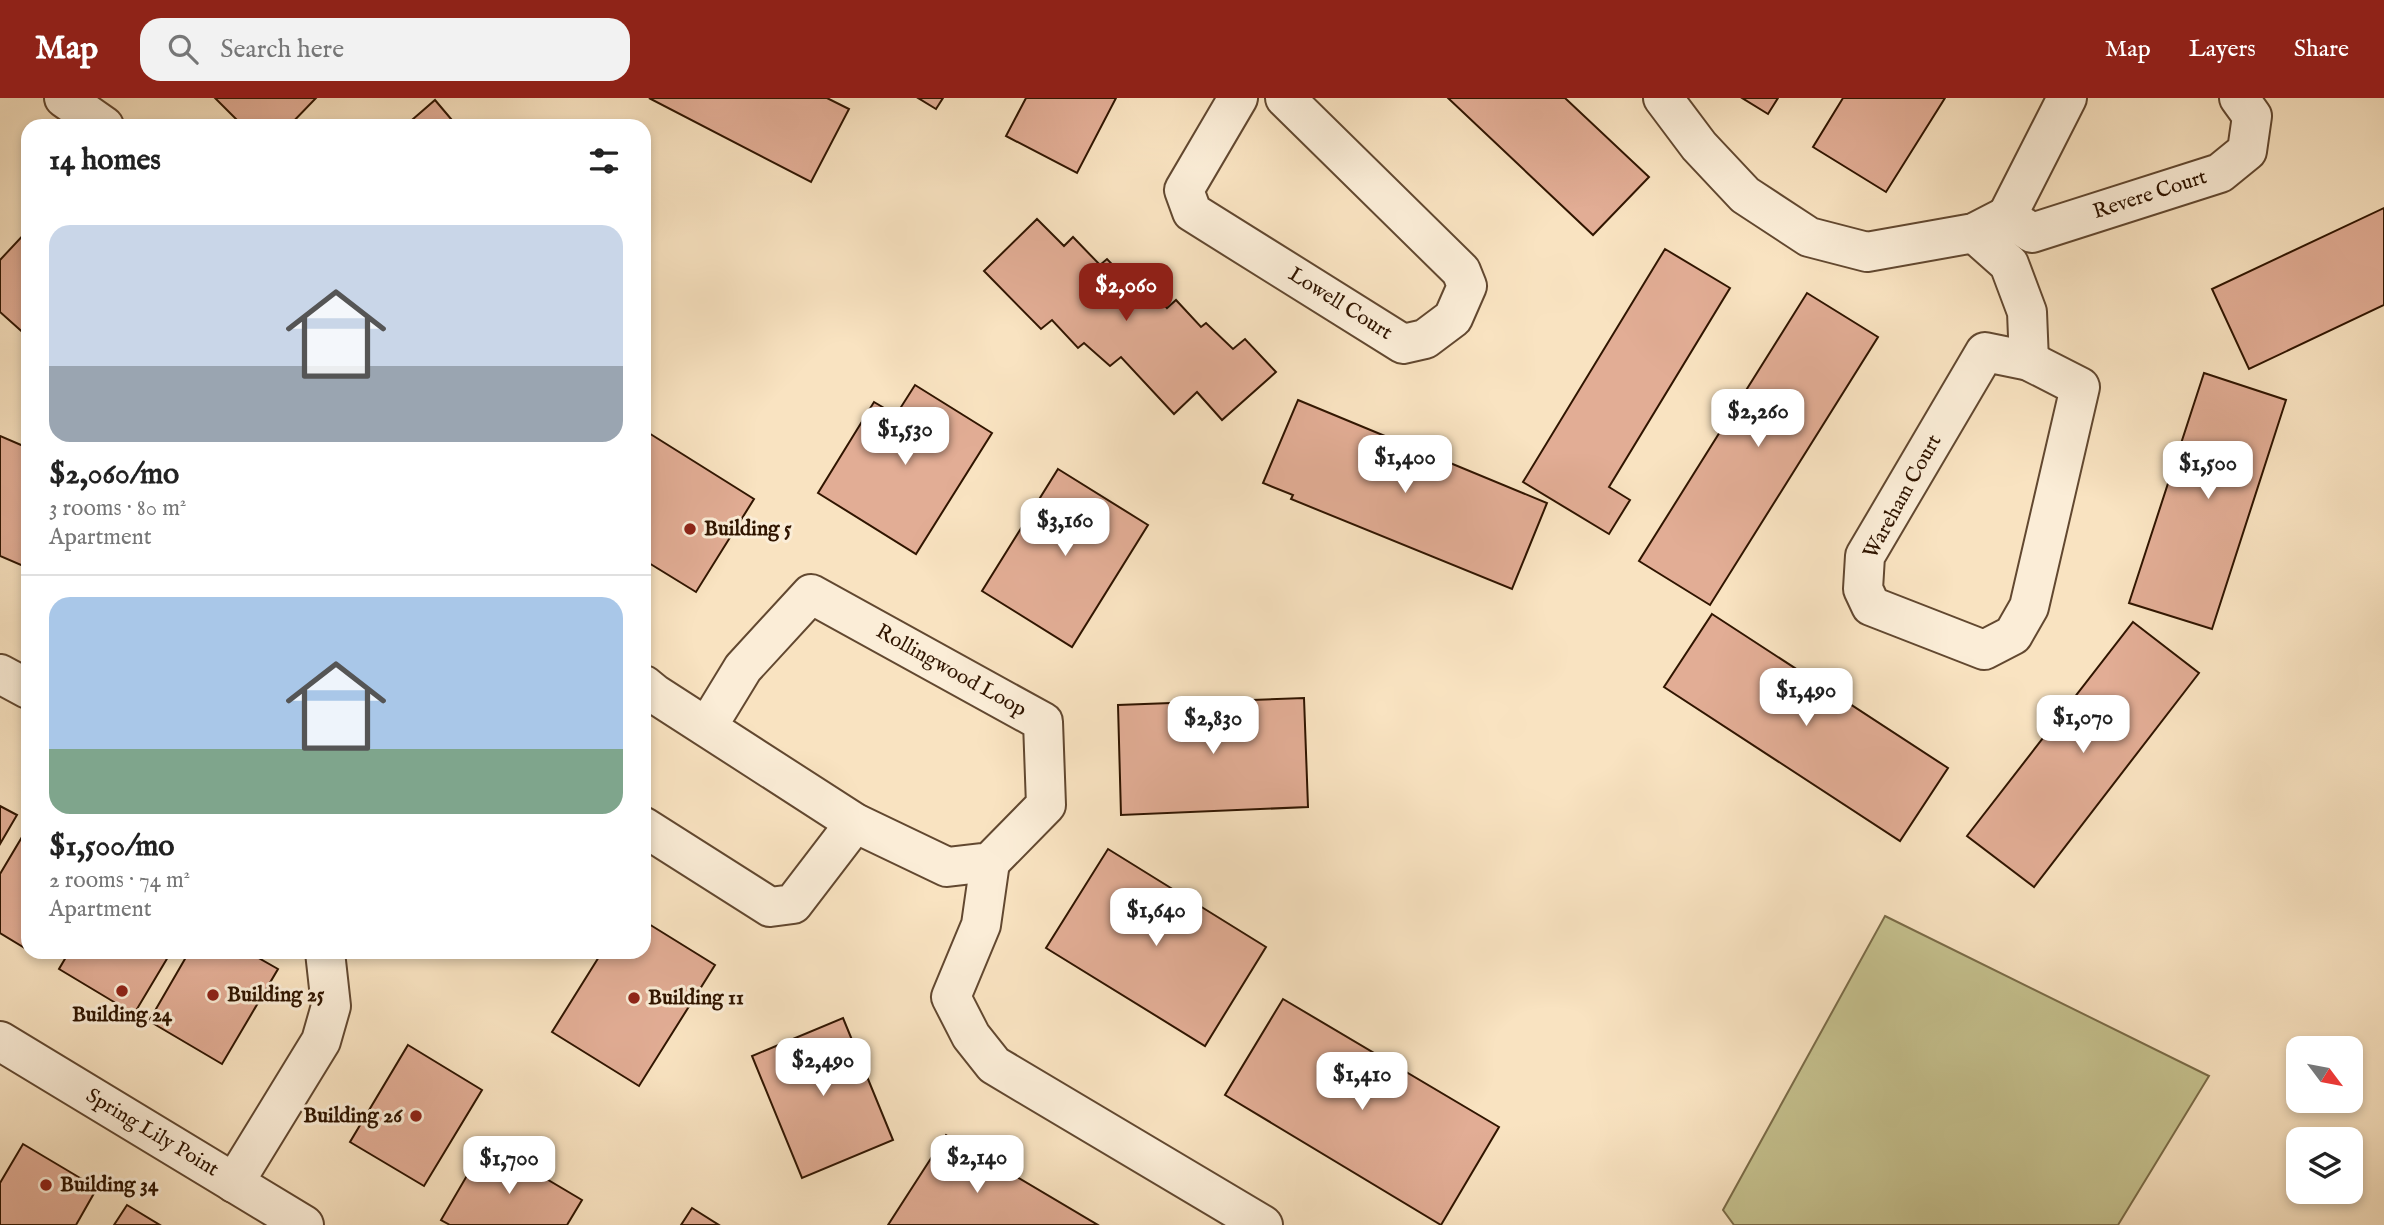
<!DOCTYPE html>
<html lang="en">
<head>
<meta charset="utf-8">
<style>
	:root { --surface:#fff; --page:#f2f2f2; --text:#222; --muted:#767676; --line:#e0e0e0; --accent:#8f2418 }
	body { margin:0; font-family:"IM FELL English",serif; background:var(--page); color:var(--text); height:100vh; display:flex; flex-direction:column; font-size:26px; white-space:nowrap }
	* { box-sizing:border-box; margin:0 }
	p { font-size:23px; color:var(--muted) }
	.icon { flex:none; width:38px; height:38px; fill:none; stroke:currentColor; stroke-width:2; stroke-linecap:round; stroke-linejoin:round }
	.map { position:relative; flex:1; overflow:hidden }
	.details { position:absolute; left:21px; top:21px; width:630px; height:840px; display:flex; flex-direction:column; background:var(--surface); border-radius:21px; box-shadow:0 4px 10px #0003 }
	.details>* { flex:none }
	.needle { width:46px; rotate:122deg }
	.buttons { position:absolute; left:2286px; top:938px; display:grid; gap:14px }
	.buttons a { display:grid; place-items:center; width:77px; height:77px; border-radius:14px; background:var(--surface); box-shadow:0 4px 10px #0003; font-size:35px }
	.price { position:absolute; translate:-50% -60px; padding:0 16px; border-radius:14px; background:#fff; color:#222; font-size:23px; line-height:46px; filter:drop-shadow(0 2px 4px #0008) }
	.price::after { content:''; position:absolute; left:50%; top:42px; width:21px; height:16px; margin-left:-10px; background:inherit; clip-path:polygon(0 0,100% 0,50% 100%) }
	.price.current { background:var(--accent); color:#fff }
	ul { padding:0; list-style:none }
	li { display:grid; align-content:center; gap:14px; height:371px; padding:0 28px }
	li+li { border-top:2px solid var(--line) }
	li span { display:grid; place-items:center; height:217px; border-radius:21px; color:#555 }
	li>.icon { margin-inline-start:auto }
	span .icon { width:126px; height:126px; fill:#fffc; stroke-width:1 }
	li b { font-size:30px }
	h2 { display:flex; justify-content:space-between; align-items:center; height:84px; padding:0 28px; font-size:30px }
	header { display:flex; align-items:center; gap:42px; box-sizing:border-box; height:98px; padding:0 35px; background:var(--accent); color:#fff }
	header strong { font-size:33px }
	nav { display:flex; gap:38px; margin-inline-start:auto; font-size:24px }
	.search { width:490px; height:63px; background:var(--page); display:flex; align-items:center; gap:18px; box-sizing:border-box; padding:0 24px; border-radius:21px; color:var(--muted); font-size:26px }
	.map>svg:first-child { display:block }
</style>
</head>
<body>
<header>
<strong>Map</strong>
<div class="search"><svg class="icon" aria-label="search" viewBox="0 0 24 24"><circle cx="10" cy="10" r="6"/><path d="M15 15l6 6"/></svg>Search here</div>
<nav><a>Map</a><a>Layers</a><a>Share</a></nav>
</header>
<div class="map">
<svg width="2384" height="1127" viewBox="0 0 2384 1127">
	<rect width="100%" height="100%" fill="#f9e3c1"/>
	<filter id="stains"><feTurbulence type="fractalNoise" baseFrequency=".00286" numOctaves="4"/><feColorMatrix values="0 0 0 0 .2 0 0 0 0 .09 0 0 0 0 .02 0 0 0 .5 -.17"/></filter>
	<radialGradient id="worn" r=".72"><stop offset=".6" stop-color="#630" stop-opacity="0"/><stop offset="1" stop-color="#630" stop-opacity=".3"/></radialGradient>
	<path fill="#c5c18e" stroke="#7a6b47" stroke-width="2" d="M1885,818L2209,978L2118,1127H1734L1723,1112Z"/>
	<g fill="#e2ad95" stroke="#301500" stroke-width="2">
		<path d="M215,0H316L289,28H243Z"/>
		<path d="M649,0H827L849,11L811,84Z"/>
		<path d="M918,0H943L936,11Z"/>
		<path d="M1026,0H1116L1077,75L1006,38Z"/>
		<path d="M1448,0H1565L1649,79L1593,137Z"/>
		<path d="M1742,0H1778L1768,16Z"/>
		<path d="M1843,0H1945L1886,94L1813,49Z"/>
		<path d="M435,2L457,28H405Z"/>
		<path d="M2384,110V207L2249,271L2212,191Z"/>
		<path d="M1037,121L1064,148L1073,139L1100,167L1107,161L1133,188L1141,182L1167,210L1176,202L1201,229L1206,225L1233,251L1245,241L1276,274L1222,322L1197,294L1174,316L1121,259L1110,268L1084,245L1078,250L1052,222L1041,231L984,173Z"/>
		<path d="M28,132V239L0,214V162Z"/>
		<path d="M1665,151L1730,190L1609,389L1630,402L1609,436L1523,384Z"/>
		<path d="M1807,195L1878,239L1710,507L1639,463Z"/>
		<path d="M2204,275L2286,302L2212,531L2129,505Z"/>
		<path d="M915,287L992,335L916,456L818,395L874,304L896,317Z"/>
		<path d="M1298,302L1547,405L1512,491L1291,401L1293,397L1263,385Z"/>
		<path d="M644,332L754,401L696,494L644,462Z"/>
		<path d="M0,338L28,350V470L0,458Z"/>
		<path d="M1058,371L1148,427L1072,549L982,493Z"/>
		<path d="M1712,516L1948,670L1900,743L1664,589Z"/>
		<path d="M2133,524L2199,575L2034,789L1967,738Z"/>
		<path d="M1304,600L1308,709L1121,717L1118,607Z"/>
		<path d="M0,708L17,717L0,746Z"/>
		<path d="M28,729V852L0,835V776Z"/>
		<path d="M1108,751L1266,849L1205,948L1046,850Z"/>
		<path d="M644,823L715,867L639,988L552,934L602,854H644Z"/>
		<path d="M69,854H171L134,916L59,871Z"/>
		<path d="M189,854H248L278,871L222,966L149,923Z"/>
		<path d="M1283,901L1499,1029L1441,1127L1225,997Z"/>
		<path d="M843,920L893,1042L802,1080L752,958Z"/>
		<path d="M408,947L482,992L424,1088L350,1044Z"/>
		<path d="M946,1037L1098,1127H888Z"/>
		<path d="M486,1045L582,1102L567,1127H450L441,1122Z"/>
		<path d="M23,1046L97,1090L76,1127H0V1085Z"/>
		<path d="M127,1107L160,1127H114Z"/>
		<path d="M692,1110L719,1127H681Z"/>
	</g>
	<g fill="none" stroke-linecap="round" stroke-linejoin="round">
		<g stroke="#624830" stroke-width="42">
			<g id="minor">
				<path d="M64,0L104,28"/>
				<path d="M1238,0L1184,92L1192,114L1403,246L1425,241L1453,220L1467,188L1461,173L1285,0"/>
				<path d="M1663,0L1699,48L1745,97L1809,139L1867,154L1974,135L2007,118L2032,135L2220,75L2247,53L2252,18L2239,0"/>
				<path d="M2007,118L2067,0"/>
				<path d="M1974,135L2009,166L2027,214L2029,263"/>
				<path d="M1985,254L2029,263L2080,289L2029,509L2013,537L1984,552L1871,508L1863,491L1865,458Z"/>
				<path d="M0,576L28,591"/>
				<path d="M644,587L655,596L855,725L947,769L990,764L1046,707L1043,624L811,496L743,570L707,629"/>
				<path d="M644,729L770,809L793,806L855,725"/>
				<path d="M990,764L981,827L951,899L971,938L994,967L1263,1127"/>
				<path d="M0,943L304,1127"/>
				<path d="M234,1085L321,943L331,908L325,854"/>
			</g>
		</g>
		<use href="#minor" stroke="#fbedd7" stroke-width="38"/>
	</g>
	<g fill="#8f2418" stroke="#fbedd7" stroke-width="2.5">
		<circle cx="690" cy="431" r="7"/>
		<circle cx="122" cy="893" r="7"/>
		<circle cx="213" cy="897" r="7"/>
		<circle cx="634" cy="900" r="7"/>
		<circle cx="416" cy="1018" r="7"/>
		<circle cx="46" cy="1087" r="7"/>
	</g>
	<g text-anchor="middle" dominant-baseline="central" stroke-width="6" stroke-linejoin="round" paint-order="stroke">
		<g font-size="21" fill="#301500" stroke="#fbedd7">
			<text transform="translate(2150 97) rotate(-18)">Revere Court</text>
			<text transform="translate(1340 206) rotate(32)">Lowell Court</text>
			<text transform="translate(1903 399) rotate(-61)">Wareham Court</text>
			<text transform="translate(951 573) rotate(29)">Rollingwood Loop</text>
			<text transform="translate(152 1035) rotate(31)">Spring Lily Point</text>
		</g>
		<g font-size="21" font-weight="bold" fill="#301500" stroke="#fbedd7" text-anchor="start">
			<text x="704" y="431">Building 5</text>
			<text x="227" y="897">Building 25</text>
			<text x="648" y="900">Building 11</text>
			<text x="122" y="917" text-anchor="middle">Building 24</text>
			<text x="402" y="1018" text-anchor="end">Building 26</text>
			<text x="60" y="1087">Building 34</text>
		</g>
	</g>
	<rect width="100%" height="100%" filter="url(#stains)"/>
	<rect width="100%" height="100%" fill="url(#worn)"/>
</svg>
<div class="buttons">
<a><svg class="needle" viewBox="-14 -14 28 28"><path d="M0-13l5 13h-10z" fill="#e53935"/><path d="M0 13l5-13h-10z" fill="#767676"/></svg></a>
<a><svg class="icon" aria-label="layers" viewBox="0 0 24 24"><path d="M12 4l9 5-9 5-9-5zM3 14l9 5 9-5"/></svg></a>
</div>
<b class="price current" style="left:1126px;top:225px">$2,060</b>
<b class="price" style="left:1758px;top:351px">$2,260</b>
<b class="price" style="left:905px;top:369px">$1,530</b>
<b class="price" style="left:1405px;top:397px">$1,400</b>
<b class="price" style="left:2208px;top:403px">$1,500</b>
<b class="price" style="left:1065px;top:460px">$3,160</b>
<b class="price" style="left:1806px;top:630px">$1,490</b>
<b class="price" style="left:2083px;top:657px">$1,070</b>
<b class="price" style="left:1213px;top:658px">$2,830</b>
<b class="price" style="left:1156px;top:850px">$1,640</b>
<b class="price" style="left:823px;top:1000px">$2,490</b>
<b class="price" style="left:1362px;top:1014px">$1,410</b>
<b class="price" style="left:977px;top:1097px">$2,140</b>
<b class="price" style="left:509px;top:1098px">$1,700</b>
<section class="details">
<h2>14 homes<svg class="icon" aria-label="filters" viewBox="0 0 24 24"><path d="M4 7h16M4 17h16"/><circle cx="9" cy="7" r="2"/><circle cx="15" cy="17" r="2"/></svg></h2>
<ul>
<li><span style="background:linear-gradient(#c9d6e8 65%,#9aa5b1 0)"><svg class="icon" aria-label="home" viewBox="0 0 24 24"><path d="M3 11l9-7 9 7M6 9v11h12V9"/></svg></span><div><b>$2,060/mo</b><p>3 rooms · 80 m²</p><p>Apartment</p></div></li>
<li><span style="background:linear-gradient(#a9c7e8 70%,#7fa58c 0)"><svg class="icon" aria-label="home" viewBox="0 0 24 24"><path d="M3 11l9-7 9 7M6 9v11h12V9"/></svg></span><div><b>$1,500/mo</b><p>2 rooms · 74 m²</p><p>Apartment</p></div></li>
</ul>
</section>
</div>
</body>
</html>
